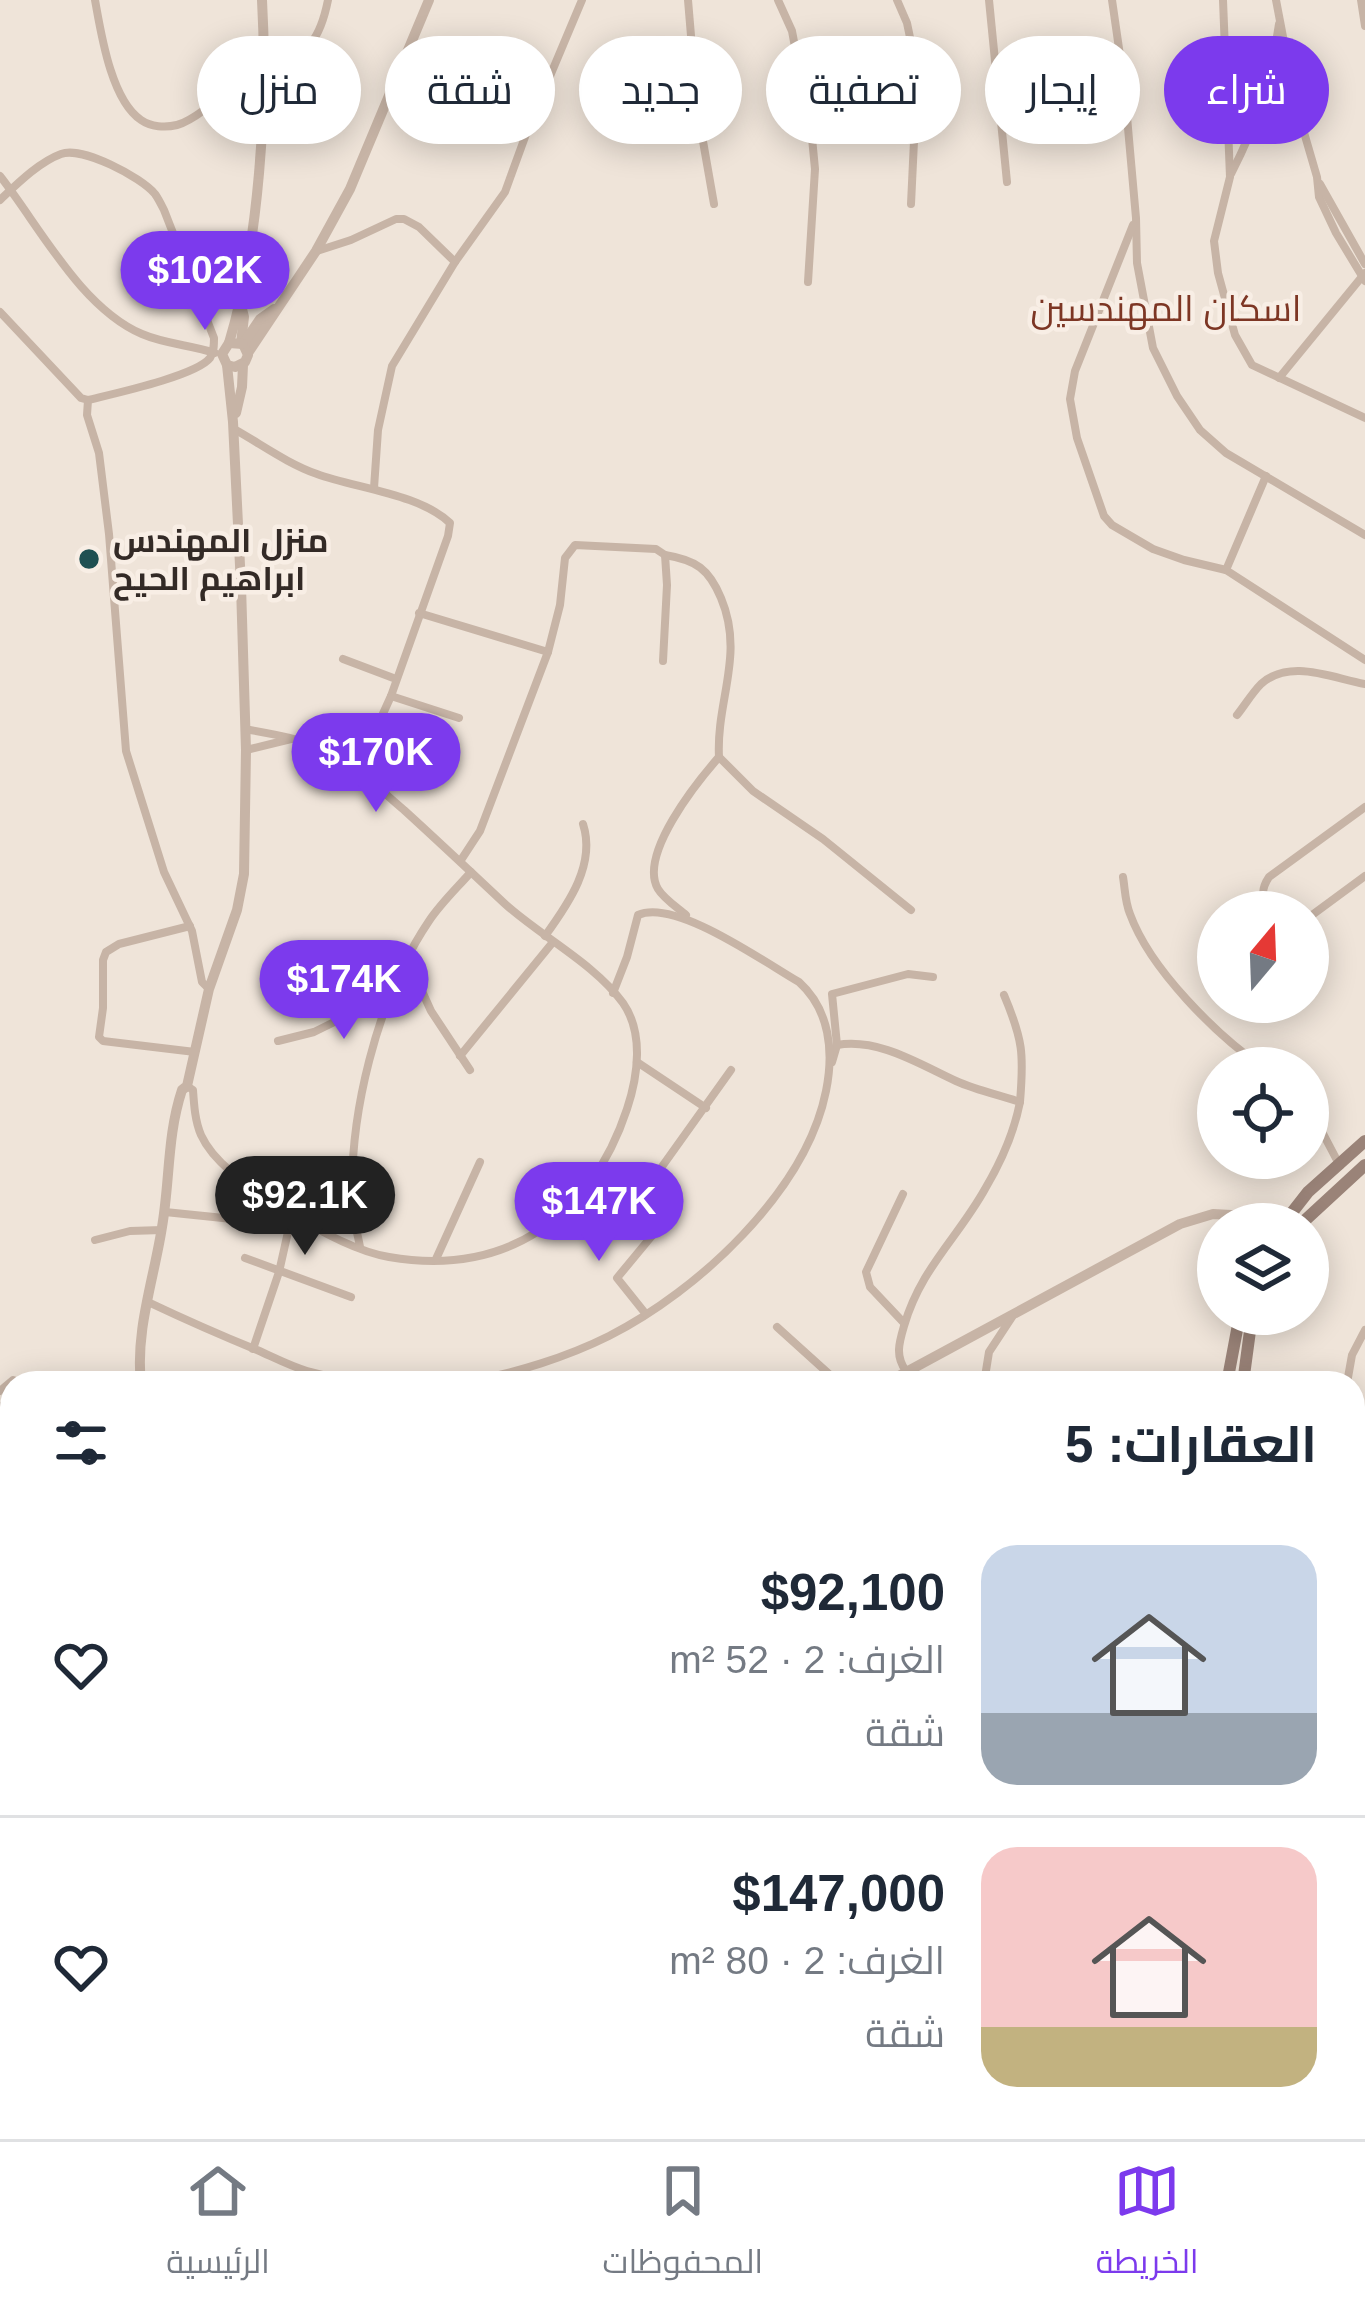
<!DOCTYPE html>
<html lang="ar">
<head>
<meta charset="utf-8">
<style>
	:root { --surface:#fff; --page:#f2f2f3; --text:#1f2937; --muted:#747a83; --line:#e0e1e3; --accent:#7c3aed }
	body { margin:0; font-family:Helvetica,Cairo,sans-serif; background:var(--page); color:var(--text); direction:rtl; height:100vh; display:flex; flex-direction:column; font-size:45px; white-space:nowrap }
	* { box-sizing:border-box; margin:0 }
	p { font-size:39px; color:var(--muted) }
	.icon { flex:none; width:66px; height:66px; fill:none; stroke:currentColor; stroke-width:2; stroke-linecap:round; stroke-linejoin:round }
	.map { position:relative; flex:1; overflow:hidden; direction:ltr }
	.side { position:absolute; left:0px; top:1371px; width:1365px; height:768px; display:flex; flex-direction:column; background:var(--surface); border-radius:36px 36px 0 0; box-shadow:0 6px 30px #0003; direction:rtl }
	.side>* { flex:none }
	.hud { position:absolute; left:36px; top:36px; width:1293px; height:108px; direction:rtl; display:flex; gap:24px }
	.needle { width:78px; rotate:19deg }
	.buttons { position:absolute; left:1197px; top:891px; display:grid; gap:24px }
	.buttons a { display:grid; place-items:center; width:132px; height:132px; border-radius:50%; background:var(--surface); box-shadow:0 6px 30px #0003; font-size:60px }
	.price { position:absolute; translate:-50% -102px; padding:0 27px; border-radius:42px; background:var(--accent); color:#fff; font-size:39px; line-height:78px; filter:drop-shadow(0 3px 6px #0008) }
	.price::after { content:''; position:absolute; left:50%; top:72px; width:36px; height:27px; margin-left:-18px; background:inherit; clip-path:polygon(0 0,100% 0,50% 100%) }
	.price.active { background:#222; color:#fff }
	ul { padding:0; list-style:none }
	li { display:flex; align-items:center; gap:36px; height:300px; padding:0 48px }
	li+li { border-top:3px solid var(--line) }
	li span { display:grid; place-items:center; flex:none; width:336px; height:240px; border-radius:36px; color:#555 }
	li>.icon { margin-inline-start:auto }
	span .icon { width:144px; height:144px; fill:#fffc; stroke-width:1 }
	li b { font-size:51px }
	h2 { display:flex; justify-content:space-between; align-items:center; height:144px; padding:0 48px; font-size:51px }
	.chip { padding:0 42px; border-radius:54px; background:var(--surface); box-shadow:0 6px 30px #0003; font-size:42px; line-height:108px }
	.chip.active { background:var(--accent); color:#fff }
	.tabs { display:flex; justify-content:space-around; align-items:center; height:168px; border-top:3px solid var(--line); background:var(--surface); font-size:33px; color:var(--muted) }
	.tabs a { display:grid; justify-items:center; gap:6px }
	.tabs .active { color:var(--accent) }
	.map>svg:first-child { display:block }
</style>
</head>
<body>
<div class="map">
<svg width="1365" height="2139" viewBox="0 0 1365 2139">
	<rect width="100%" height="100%" fill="#efe4d9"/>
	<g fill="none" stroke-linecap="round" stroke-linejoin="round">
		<g stroke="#c7b4a6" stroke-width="8">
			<path d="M95,0C101,33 111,100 141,120C151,127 165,128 177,125C192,121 204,109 217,101C252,80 283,76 311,43C321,31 325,15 328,0"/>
			<path d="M688,0L697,107L714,204"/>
			<path d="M778,0L792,31L812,138L815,169L808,282"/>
			<path d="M897,0L907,23L912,47L908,72L915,120L911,204"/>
			<path d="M989,0L1007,182"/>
			<path d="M1112,0L1124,83L1136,218L1137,263L1153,348L1177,396L1200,430L1226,453L1365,535"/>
			<path d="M1223,0L1230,177L1214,241L1218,273L1235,335L1252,365L1365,418"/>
			<path d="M1276,0L1296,105L1317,177L1319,197L1336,233L1365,281"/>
			<path d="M1361,0L1365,26"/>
			<path d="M1231,174C1258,121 1270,83 1279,24"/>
			<path d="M0,176C40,227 81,308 142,334C165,344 191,345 215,353"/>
			<path d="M1320,184L1365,264"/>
			<path d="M0,200C17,184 39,162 61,154C82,146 141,177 155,194C158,198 162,206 164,210L214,338C214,345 214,352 210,358C196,376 112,394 88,400"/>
			<path d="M1133,225L1075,371L1070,399L1077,438L1104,516L1112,525L1153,549L1184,560L1226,570L1365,660"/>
			<path d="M317,251L351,240L396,219H404L419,227L455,262"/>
			<path d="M0,312L81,398L88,400L87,415L99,453L109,534L126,751L164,872L192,931L202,982L209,989"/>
			<path d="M1279,378L1365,273"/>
			<path d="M234,429C261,444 288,464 317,474C355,488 420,494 450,523L448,536L391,696L367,749L369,779"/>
			<path d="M374,488L378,430L392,366L455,262L505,192L529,126L582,0"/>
			<path d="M665,555C696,560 709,569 721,598C745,655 716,700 719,757L753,791L823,839L911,910"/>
			<path d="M1226,570L1266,476"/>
			<path d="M419,613L548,652"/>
			<path d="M343,659L396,679"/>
			<path d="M391,696L459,718"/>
			<path d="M1237,715C1245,705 1252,693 1261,684C1290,658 1332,678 1365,684"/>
			<path d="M246,750L291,739"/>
			<path d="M346,762L367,749"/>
			<path d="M461,860L480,831L548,652L560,605L565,558L575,545L656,549L665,555L667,585L663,661"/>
			<path d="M1123,877C1125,889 1125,902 1130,914C1150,969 1216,1035 1264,1068"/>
			<path d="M1272,912C1263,899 1259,892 1269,877L1365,807"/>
			<path d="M686,915C678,908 664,899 658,889C638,855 697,782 719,757"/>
			<path d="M1308,918L1365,876"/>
			<path d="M190,926L119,944L106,952L103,960V1008L99,1037L103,1041L195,1052"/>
			<path d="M545,936C569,903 596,864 583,824"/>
			<path d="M407,958L431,1011L470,1070"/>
			<path d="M1004,995C1023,1040 1024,1054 1020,1102"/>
			<path d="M278,1041L314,1032L387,996"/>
			<path d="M837,1045C879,1038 919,1064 956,1081C976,1090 999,1095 1020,1102C1014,1133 1001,1162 985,1189C957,1239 921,1268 904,1326C899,1343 895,1356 906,1371"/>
			<path d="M460,1056L553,942"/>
			<path d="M637,1062L706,1108"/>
			<path d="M832,1062L837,1045L832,994L908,974L933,977"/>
			<path d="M187,1086L193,1090C194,1105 195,1121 201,1135C215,1166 254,1189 281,1207C312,1227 353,1251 389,1257C505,1277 591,1218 627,1109C638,1076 644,1033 623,1003C594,963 540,936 504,903C471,872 438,841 404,810C378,788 355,764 324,750C299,738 272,734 245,729"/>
			<path d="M1308,1105L1340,1166"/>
			<path d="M661,1168L731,1070"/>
			<path d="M903,1194L866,1272L870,1287L904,1323"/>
			<path d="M165,1212L291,1225"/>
			<path d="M95,1240L130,1231L162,1230"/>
			<path d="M360,1247C358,1235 354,1223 353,1211C347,1119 377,998 429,921C441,903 457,888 471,872"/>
			<path d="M245,1258L351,1297"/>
			<path d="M436,1259L480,1162"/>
			<path d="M148,1302C184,1319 220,1335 257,1350C273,1357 290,1366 307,1371C357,1385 418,1389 470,1381C516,1373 567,1357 609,1336C698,1291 806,1191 826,1091C834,1052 830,1010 799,982C764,962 675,898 638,915L627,957L613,993"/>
			<path d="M645,1313L617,1278L665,1220"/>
			<path d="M777,1327L839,1383"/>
			<path d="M253,1349L279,1272L292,1214"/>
			<path d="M984,1383L989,1352L1012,1317"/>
			<path d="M1347,1383L1352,1355L1365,1330"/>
			<path d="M0,1391L13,1380L22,1383"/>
			<path d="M0,1407L12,1399"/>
			<path d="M1353,1464L1365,1493"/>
			<path d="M0,1593H12"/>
			<path d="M1353,1593L1365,1584"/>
			<path d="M0,1655L12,1656"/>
			<path d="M1353,1688L1365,1667"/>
			<path d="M0,1761L12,1762"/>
			<path d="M0,1814L12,1817"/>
			<path d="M0,1924L12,1932"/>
			<path d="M0,1991L12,2005"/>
			<path d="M1353,2112L1365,2093"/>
			<path d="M132,2127L143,2139"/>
			<path d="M222,2127C261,2139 292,2135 331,2127"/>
			<path d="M464,2127L485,2139"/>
			<path d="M1055,2139L1063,2127"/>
			<path d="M1158,2139L1174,2127"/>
			<path d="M1332,2139L1341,2127"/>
		</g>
		<g stroke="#c7b4a6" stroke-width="10">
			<path d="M241,305L244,317L241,343"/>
			<path d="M229,343C259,243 268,105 262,0"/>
			<path d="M248,353L316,251L350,189L429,0"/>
			<path d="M227,365L235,367L245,362L248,355L243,344L260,319L274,309"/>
			<path d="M236,413L242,387L243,365"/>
			<path d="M141,1383C135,1331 154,1279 162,1227C170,1181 167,1135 182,1090L187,1086L209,989L237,910L244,874L246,750L241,586L233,422L227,365L222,354L229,343L243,344"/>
			<path d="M886,1383L1180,1224L1213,1214L1287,1218"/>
		</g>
		<g stroke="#9a8378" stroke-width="12">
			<path d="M1283,1224L1308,1192L1365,1141"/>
			<path d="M1301,1224L1365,1165"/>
			<path d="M1227,1383L1240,1314"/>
			<path d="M1243,1383L1250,1331L1256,1314"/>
			<path d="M0,2120L19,2139"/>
			<path d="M775,2139L793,2127"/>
			<path d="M799,2139L814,2127"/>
		</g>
	</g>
	<circle fill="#1f5052" stroke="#f8eee5" stroke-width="4.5" cx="89" cy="559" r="12"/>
	<g text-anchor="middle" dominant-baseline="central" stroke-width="9" stroke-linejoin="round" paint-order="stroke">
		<g font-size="33" font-weight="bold" fill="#332a26" stroke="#f8eee5" text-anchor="start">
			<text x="113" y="540">منزل المهندس<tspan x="113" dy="38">ابراهيم الحيح</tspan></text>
		</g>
		<g font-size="36" fill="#7d3624" stroke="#f8eee5">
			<text x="1166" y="308">اسكان المهندسين</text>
		</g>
	</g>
</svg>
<div class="buttons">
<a><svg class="needle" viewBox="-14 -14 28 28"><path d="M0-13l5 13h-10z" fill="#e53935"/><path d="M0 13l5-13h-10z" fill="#747a83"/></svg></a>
<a><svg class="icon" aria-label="locate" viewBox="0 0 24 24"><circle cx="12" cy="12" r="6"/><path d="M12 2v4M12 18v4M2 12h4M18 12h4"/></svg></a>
<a><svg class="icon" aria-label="layers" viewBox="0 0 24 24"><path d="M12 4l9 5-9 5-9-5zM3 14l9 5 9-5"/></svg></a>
</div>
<b class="price" style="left:205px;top:333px">$102K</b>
<b class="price" style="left:376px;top:815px">$170K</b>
<b class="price" style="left:344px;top:1042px">$174K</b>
<b class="price active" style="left:305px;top:1258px">$92.1K</b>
<b class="price" style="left:599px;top:1264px">$147K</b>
<div class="hud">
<a class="chip active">شراء</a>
<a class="chip">إيجار</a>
<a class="chip">تصفية</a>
<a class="chip">جديد</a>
<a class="chip">شقة</a>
<a class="chip">منزل</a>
</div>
<section class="side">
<h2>العقارات: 5<svg class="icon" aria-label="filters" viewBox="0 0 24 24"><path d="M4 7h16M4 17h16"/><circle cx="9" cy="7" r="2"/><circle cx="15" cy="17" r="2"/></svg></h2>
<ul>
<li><span style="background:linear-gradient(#c9d6e8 70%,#9aa5b1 0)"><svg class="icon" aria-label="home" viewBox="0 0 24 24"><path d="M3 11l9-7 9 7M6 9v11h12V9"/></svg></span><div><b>$92,100</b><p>الغرف: 2 · 52 m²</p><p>شقة</p></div><svg class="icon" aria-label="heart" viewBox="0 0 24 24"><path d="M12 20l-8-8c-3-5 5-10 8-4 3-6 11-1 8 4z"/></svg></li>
<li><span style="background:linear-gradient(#f6c9c9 75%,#c2b280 0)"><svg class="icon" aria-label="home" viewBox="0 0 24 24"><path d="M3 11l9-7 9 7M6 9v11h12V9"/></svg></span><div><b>$147,000</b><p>الغرف: 2 · 80 m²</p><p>شقة</p></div><svg class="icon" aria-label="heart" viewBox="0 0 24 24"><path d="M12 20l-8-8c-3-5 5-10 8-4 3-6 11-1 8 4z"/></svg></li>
</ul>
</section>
</div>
<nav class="tabs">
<a class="active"><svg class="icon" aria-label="map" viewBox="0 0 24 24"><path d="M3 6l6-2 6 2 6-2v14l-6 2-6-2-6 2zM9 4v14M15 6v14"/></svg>الخريطة</a>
<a><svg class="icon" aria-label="saved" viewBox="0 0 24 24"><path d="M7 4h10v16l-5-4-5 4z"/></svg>المحفوظات</a>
<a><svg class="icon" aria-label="home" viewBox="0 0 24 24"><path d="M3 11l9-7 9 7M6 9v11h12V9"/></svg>الرئيسية</a>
</nav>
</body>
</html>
